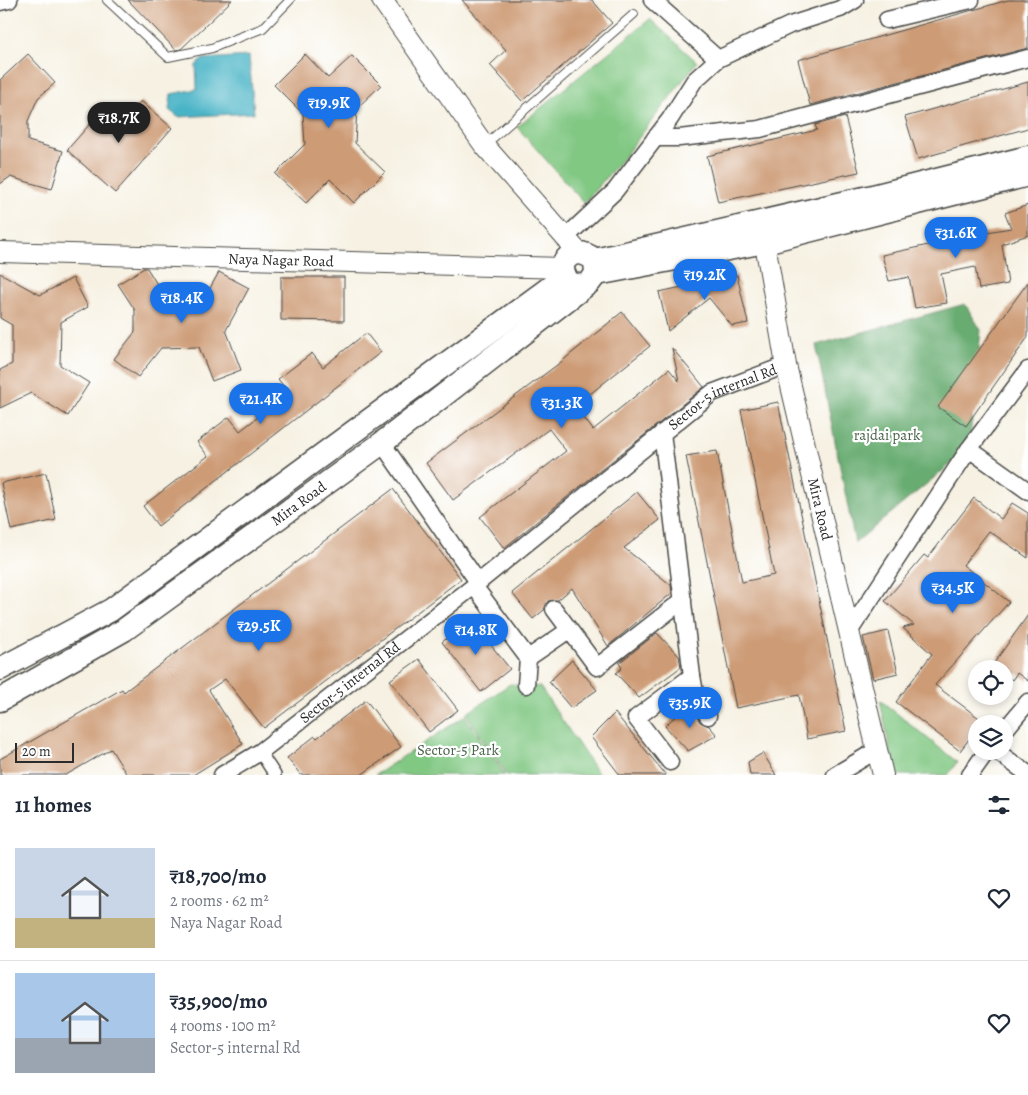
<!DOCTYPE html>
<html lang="en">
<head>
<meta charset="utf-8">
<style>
	:root { --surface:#fff; --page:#f6f6f7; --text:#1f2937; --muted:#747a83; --line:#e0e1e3; --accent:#1a73e8 }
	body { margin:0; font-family:Alegreya,serif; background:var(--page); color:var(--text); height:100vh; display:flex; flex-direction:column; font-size:19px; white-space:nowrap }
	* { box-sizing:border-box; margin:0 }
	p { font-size:16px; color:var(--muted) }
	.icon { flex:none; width:28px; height:28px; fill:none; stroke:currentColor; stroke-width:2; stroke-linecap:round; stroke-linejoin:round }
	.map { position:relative; height:775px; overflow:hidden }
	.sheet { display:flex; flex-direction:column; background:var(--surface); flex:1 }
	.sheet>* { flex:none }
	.tools { position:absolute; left:968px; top:660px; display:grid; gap:10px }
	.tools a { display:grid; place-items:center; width:45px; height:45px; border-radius:50%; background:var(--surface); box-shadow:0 2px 8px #0003; font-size:25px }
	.scale { position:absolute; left:15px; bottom:12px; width:59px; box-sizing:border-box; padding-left:5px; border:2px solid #2b2b2b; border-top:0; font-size:14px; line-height:18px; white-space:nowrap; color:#2b2b2b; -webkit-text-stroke:4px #fff; paint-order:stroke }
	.price { position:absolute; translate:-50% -42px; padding:0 11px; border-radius:18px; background:var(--accent); color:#fff; font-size:16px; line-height:32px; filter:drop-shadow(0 1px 2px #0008) }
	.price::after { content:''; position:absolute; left:50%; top:30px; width:15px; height:11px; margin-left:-8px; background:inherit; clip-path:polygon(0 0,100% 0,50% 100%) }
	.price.active { background:#222; color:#fff }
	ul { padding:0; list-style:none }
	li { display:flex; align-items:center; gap:15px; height:125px; padding:0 15px }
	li+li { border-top:1px solid var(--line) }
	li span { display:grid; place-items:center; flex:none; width:140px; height:100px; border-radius:0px; color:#555 }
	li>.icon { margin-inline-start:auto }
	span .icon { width:60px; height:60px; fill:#fffc; stroke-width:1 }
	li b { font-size:21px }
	h2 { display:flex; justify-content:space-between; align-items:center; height:60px; padding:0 15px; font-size:21px }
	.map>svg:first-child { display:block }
</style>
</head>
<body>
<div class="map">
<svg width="1028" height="775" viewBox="0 0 1028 775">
	<rect width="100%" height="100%" fill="#fff"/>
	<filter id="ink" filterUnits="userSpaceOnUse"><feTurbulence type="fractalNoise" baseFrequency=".02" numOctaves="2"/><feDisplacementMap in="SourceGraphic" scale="10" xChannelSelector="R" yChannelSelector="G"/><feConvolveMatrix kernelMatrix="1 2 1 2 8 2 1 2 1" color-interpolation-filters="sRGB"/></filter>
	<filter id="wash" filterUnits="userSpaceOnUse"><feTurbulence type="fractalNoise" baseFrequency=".0096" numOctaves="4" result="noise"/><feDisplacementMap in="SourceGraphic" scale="20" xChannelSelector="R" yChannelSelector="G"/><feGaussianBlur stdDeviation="1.12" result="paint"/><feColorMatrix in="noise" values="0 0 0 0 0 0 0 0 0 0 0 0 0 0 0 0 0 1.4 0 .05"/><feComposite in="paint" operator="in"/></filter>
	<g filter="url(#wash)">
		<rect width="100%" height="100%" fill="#f6f1e2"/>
		<g fill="#81c883" stroke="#567a57">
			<path d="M650,19L697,62L624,157L584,203L517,127Z"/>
			<path d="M510,684L540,687L599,775H507L466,714Z"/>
			<path d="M880,700L957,762L948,775H895Z"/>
			<path d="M465,716L505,775H375Z"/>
		</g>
		<path fill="#68ac71" stroke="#4a6c4e" d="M965,304L981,330L969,449L855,543L816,345Z"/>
		<path fill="#49b4c6" stroke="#3a7078" d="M249,56L254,113L178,117L169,110L171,94L197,89L196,65L203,59Z"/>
		<g id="blocks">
			<g fill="#cd9c77">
				<path d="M128,0H232L181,49L176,50Z"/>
				<path d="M462,0H592L612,23L522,101L490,65L506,50Z"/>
				<path d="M1008,0H1028V48L810,105L798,60Z"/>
				<path d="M28,54L55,83L38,98L28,121V141L63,151L52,189L10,177L0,184V80Z"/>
				<path d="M305,54L328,78L352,56L381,85L357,108L355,143L385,172L354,203L330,179L306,203L275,174L305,144L303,114L274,85Z"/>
				<path d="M1028,82V128L918,159L905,117Z"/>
				<path d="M141,101L172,128L115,193L67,150L105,107L122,122Z"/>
				<path d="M845,117L859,172L718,202L707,156L817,130L815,125Z"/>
				<path d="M1028,205V235L1002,244L1008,284L979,289L975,267L941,274L947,303L915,308L909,277L889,281L882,255L933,244L930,227L948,224L951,238L1011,228L1005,213Z"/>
				<path d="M144,268H147L166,299H204L219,272L249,288L226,330L241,370L212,381L199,347L161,348L138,377L114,359L135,332V310L118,284Z"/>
				<path d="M0,273L40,295L73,278L88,307L61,322L60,365L89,383L68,416L31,393L0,408V370L12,364V325L0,318Z"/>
				<path d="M737,275L748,323L732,326L709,298L668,331L659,292Z"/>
				<path d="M281,277H344V321L281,320Z"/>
				<path d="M1028,282V337L966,426L938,407Z"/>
				<path d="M622,312L650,346L575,406L593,430L669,369L679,381L672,348L704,387L504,548L480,517L566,451L549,429L453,500L426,463L561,362Z"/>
				<path d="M366,333L381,352L158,526L143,506L208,456L197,442L229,417L240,431L289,393L278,379L312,353L323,367Z"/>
				<path d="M778,402L846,731L807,739L799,695L736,708L686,456L717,451L742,582L774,575L741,410Z"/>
				<path d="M46,473L56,520L11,530L1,483Z"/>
				<path d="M393,489L461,579L264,728L225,679L209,690L243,744L193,775H127L111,749L66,775H0V759L122,689L124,692Z"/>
				<path d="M637,492L660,520L624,548L671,585L672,593L608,646L572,588L558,600L548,601L544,610L533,619L512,593Z"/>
				<path d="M974,498L1001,519L1012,503L1028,513V558L989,531L963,565L1009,602L935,685L983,721L976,724V730L960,751L896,702L932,654L903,628L914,625L885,601L924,555L928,558Z"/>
				<path d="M1028,615V681L1017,673L1012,680L1004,674V669H996L992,666Z"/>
				<path d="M471,620L510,669L481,692L442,642Z"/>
				<path d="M888,631L898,673L873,679L863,637Z"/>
				<path d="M657,633L679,656L681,667L639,698L616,673L622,668L619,663Z"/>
				<path d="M419,659L458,710L429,732L390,680Z"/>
				<path d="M572,660L597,690L571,708L549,682Z"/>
				<path d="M366,700L401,747L361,775H301L287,758L315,736L317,738Z"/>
				<path d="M688,704L700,722L709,726L717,735L688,751L665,726Z"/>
				<path d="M615,713L666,775H620L591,737Z"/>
				<path d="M763,753L776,775H750L748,762Z"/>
			</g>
		</g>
	</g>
	<g filter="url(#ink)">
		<use href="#blocks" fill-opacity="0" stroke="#494946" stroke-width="1"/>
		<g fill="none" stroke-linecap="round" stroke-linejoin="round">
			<g stroke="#494946" stroke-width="10">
				<g id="service">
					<path d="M107,0L168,57L212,48L263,28L290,0"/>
					<path d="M486,144L634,14"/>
				</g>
			</g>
			<g stroke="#494946" stroke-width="14">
				<path id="pedestrian" d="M260,752L275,775"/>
			</g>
			<g stroke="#494946" stroke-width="19">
				<g id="minor">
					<path d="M652,0L718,59L790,25L840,9L855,0"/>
					<path d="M0,2L9,0"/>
					<path d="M887,20L971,0"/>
					<path d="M655,138H679L760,129L1028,58"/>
					<path d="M565,238L615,191L670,119L694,81L718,59"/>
					<path d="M1028,370L969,449L1028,491"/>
					<path d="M662,433L692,676L696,698L708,716"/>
					<path d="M382,443L478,582"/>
					<path d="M474,586L528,658L526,685"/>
					<path d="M554,609L597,667L683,600"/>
					<path d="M849,632L969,449"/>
					<path d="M528,658L569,630"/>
					<path d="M1004,731L1028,702"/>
					<path d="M996,751L1028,774"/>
					<path d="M670,762L636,718L692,676"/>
					<path id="s1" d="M222,775L260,752L474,586L712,393L786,365"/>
					<path d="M835,775L877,750"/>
					<path d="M970,775L987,751"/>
				</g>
			</g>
			<g stroke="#494946" stroke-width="22">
				<g id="tertiary">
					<path d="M382,0L484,145L578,252"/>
					<path id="s2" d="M762,226L786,365L883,775"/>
					<path id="s3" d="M0,252L562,268"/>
				</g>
			</g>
			<g stroke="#494946" stroke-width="25">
				<g id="secondary">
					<path d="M595,260L873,196L1028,157"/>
					<path d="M597,274L765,242L1028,175"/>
					<path d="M0,669L111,610L564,277"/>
					<path id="s4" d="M0,700L124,630L382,443L590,282L596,274L595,260C581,249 567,251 562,268L568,283L583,286"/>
				</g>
			</g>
			<use href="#service" stroke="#fff" stroke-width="8"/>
			<use href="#pedestrian" stroke="#fff" stroke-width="11"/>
			<use href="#minor" stroke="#fff" stroke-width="16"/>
			<use href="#tertiary" stroke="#fff" stroke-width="20"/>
			<use href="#secondary" stroke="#fff" stroke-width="22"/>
		</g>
	</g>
	<g text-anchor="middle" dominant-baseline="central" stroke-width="4.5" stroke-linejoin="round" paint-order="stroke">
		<g font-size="15" fill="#2b2b2b" stroke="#fff">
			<text stroke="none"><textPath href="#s3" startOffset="281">Naya Nagar Road</textPath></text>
			<text stroke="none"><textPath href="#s1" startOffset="629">Sector-5 internal Rd</textPath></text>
			<text stroke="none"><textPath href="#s4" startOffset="358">Mira Road</textPath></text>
			<text stroke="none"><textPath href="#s2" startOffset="289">Mira Road</textPath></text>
			<text stroke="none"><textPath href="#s1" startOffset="158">Sector-5 internal Rd</textPath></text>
		</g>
		<g font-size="15" fill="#49624a" stroke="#fff">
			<text x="887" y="435">rajdai park</text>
			<text x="458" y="750">Sector-5 Park</text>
		</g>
	</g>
</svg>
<div class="tools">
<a><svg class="icon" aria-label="locate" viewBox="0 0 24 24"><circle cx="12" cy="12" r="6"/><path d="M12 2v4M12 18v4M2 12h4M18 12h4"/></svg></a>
<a><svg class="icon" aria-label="layers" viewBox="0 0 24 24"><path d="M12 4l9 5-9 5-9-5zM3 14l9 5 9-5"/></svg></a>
</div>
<div class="scale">20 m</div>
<b class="price" style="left:329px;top:129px">₹19.9K</b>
<b class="price active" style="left:119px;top:144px">₹18.7K</b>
<b class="price" style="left:956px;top:259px">₹31.6K</b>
<b class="price" style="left:705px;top:301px">₹19.2K</b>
<b class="price" style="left:182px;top:324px">₹18.4K</b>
<b class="price" style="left:261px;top:425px">₹21.4K</b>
<b class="price" style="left:562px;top:429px">₹31.3K</b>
<b class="price" style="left:953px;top:614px">₹34.5K</b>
<b class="price" style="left:259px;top:652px">₹29.5K</b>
<b class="price" style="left:476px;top:656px">₹14.8K</b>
<b class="price" style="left:690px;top:729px">₹35.9K</b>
</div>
<section class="sheet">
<h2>11 homes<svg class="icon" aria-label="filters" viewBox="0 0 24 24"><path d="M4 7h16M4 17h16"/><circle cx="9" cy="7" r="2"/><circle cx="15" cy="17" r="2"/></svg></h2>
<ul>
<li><span style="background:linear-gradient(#c9d6e8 70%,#c2b280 0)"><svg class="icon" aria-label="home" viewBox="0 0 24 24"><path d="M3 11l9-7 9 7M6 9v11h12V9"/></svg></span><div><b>₹18,700/mo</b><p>2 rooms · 62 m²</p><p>Naya Nagar Road</p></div><svg class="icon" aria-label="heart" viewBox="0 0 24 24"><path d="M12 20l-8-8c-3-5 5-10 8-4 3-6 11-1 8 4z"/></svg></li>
<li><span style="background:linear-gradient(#a9c7e8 65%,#9aa5b1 0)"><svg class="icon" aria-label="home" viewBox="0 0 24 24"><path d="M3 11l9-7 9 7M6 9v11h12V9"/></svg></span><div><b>₹35,900/mo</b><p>4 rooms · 100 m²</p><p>Sector-5 internal Rd</p></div><svg class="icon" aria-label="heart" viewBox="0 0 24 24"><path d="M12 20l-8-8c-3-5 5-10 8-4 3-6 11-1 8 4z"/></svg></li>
</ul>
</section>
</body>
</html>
